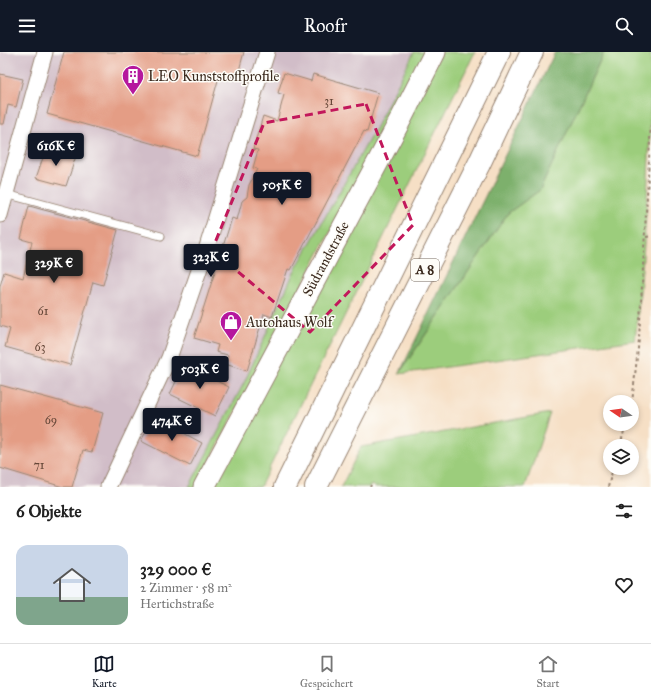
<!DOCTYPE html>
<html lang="de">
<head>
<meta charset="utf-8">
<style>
	:root { --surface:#fff; --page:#f6f6f6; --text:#222; --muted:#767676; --line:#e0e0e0; --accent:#111827 }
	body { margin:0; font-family:"IM FELL Great Primer",serif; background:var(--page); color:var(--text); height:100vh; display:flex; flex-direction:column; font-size:15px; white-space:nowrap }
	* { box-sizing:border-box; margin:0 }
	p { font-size:13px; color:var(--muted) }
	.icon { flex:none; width:22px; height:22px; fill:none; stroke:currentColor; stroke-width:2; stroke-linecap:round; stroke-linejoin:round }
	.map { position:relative; height:435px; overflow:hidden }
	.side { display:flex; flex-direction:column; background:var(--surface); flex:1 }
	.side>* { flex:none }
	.needle { width:26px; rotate:283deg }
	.buttons { position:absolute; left:603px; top:343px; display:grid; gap:8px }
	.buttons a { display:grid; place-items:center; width:36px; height:36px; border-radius:50%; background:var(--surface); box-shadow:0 2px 6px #0003; font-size:20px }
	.price { position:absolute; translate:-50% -34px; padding:0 9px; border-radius:4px; background:var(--accent); color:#fff; font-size:13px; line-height:26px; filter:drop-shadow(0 1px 2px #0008) }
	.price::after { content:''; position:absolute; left:50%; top:24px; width:12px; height:9px; margin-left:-6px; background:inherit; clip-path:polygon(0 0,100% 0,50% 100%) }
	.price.selected { background:#222; color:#fff }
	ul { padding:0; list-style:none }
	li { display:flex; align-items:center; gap:12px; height:100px; padding:0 16px }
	li span { display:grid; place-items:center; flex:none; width:112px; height:80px; border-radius:12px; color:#555 }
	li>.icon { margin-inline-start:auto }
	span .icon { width:48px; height:48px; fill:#fffc; stroke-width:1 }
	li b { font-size:17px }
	h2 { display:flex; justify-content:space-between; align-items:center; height:48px; padding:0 16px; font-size:17px }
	header { display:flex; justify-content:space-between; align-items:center; height:52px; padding:0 16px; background:var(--accent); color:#fff; font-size:18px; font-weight:600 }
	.tab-bar { display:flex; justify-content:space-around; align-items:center; height:56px; border-top:1px solid var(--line); background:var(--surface); font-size:11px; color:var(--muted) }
	.tab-bar a { display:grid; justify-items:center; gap:2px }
	.tab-bar .selected { color:var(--accent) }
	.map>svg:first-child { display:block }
</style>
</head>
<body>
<header><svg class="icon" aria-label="menu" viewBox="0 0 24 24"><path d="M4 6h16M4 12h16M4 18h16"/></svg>Roofr<svg class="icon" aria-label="search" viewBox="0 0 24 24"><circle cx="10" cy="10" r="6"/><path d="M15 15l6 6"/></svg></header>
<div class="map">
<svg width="651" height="435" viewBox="0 0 651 435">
	<rect width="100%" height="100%" fill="#fdfcf7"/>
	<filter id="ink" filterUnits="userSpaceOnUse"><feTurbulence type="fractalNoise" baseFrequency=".025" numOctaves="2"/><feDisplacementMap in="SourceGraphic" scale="8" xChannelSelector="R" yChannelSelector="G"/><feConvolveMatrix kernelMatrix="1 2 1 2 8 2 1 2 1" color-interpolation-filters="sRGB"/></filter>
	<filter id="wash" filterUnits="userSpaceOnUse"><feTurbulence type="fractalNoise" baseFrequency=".012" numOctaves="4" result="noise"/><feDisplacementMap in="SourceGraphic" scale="16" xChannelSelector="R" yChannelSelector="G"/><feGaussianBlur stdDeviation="0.9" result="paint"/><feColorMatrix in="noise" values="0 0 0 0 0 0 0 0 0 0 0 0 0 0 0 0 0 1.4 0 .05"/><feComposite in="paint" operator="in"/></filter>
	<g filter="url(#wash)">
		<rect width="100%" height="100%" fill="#f6dfc5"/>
		<path fill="#d1bdc8" d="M0,0H414L374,79L294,220L245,329L189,435H0Z"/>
		<g fill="#9ccd7c" stroke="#6c7c4d">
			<path d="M414,0H425L196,435H189L245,329L294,220L374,79Z"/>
			<path d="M441,0H475L260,435H211Z"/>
			<path d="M604,0H651C651,96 646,193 635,288L399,322L508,161L540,138Z"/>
			<path d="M550,361L525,435H375L371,433L370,435H341L361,395Z"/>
		</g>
		<path fill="#7db06c" stroke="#5c6d45" d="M555,0H604L540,138L508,161L400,320Z"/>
		<g id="blocks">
			<g fill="#e49d85">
				<path d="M64,0H244L237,26L220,21L197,104L47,62Z"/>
				<path d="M284,21L311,29L313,22L378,41L367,80L364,79L291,218L288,217L272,265L264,262L247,319L225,312L228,303L216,300L218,293L194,286L232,166L237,168L242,149L247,145L249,133L257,117L253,116L258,98L253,97L263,64L277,69L284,43L278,41Z"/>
				<path d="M0,22L23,27L16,55L8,53L4,72H0Z"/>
				<path d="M46,97L76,104L66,134L36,126Z"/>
				<path d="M29,154L118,178L103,233L93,230L70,313L5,295L10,277L0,274V234L4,220L23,226L32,190L21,187Z"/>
				<path d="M184,313L229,335L215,364L170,342Z"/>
				<path d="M0,333L103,361L92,400L83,398L72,435H63L0,416Z"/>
				<path d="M154,365L202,391L190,414L141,389Z"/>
			</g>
		</g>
	</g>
	<g filter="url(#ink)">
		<use href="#blocks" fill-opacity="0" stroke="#988472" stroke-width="1"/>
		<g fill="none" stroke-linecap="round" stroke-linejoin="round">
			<g stroke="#988472" stroke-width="9">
				<path id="service" d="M6,142L161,184"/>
			</g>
			<g stroke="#988472" stroke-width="17">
				<g id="minor">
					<path d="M0,163L45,0"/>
					<path d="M108,435L169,306L207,195L267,0"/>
				</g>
			</g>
			<g stroke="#988472" stroke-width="23">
				<path id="secondary" d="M204,435L402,65L435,0"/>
			</g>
			<g stroke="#988472" stroke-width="24">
				<g id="motorway">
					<path d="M285,435L499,0"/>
					<path d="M316,435L479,112L532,0"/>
				</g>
			</g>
			<g stroke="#988472" stroke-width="2" stroke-dasharray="3 3" stroke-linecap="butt">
				<path d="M646,185L651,184"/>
				<path d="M632,351L639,287L651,71"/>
				<path d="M620,394L626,372"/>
				<path d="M370,435L371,433"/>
				<path d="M608,435L613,416"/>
			</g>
			<use href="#service" stroke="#fff" stroke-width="7"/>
			<use href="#minor" stroke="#fff" stroke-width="15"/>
			<use href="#secondary" stroke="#fff" stroke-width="21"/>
			<use href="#motorway" stroke="#fff" stroke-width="22"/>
		</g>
	</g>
	<path fill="none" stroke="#c2185b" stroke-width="3" stroke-dasharray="8 5" stroke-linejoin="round" d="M366,52L413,173L310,280L212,198L264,71Z"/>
	<defs>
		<g id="building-pin" transform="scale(1.15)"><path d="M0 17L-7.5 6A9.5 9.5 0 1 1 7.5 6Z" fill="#b5179e" stroke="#fdfcf7"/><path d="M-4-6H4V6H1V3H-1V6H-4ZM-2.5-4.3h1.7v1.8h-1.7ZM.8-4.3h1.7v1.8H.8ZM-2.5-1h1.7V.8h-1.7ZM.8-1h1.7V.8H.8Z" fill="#fff"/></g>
		<g id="shop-pin" transform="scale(1.15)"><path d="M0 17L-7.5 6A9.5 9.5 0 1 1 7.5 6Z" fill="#b5179e" stroke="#fdfcf7"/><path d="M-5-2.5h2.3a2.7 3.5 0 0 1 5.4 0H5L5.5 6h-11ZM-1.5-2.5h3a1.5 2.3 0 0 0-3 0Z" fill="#fff"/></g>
	</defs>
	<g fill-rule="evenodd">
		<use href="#building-pin" x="133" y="24"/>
		<use href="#shop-pin" x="231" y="270"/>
	</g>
	<g text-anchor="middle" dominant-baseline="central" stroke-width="3" stroke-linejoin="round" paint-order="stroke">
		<g font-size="12" fill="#654738">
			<text x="329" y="49">31</text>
			<text x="43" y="259">61</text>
			<text x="40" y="295">63</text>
			<text x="51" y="368">69</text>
			<text x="39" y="413">71</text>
		</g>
		<rect fill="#fdfcf7" stroke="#75695f" stroke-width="1" x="411" y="207" width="28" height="22" rx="3"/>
		<g font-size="13" font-weight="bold" fill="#3b2a1e">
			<text x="425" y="218">A 8</text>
		</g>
		<g font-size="14" fill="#3b2a1e" stroke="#fdfcf7" text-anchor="start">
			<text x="148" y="24">LEO Kunststoffprofile</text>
			<text x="246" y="270">Autohaus Wolf</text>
		</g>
		<g font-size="14" fill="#3b2a1e" stroke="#fdfcf7">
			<text transform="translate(326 207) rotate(-62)">Südrandstraße</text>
		</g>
	</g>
</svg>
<div class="buttons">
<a><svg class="needle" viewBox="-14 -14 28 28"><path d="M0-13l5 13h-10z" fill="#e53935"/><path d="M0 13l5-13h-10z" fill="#767676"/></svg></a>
<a><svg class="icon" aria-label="layers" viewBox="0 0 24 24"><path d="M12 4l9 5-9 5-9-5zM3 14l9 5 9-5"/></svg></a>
</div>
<b class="price" style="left:56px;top:115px">616K €</b>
<b class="price" style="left:282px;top:154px">505K €</b>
<b class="price" style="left:211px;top:226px">323K €</b>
<b class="price selected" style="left:54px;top:232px">329K €</b>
<b class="price" style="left:200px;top:338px">503K €</b>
<b class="price" style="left:172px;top:390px">474K €</b>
</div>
<section class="side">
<h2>6 Objekte<svg class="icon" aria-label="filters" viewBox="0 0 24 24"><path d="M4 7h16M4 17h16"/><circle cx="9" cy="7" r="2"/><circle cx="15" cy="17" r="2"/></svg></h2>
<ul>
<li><span style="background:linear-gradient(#c9d6e8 65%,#7fa58c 0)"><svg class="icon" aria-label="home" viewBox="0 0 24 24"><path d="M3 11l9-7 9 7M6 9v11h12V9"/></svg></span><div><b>329 000 €</b><p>2 Zimmer · 58 m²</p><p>Hertichstraße</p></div><svg class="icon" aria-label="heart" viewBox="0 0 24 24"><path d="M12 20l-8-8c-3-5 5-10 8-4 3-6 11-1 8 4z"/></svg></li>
</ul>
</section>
<nav class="tab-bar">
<a class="selected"><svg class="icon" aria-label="map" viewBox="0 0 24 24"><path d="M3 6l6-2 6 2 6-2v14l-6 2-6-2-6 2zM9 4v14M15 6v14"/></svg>Karte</a>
<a><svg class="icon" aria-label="saved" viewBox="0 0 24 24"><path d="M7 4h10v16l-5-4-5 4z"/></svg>Gespeichert</a>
<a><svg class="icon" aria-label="home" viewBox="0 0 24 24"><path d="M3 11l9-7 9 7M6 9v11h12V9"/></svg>Start</a>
</nav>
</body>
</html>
